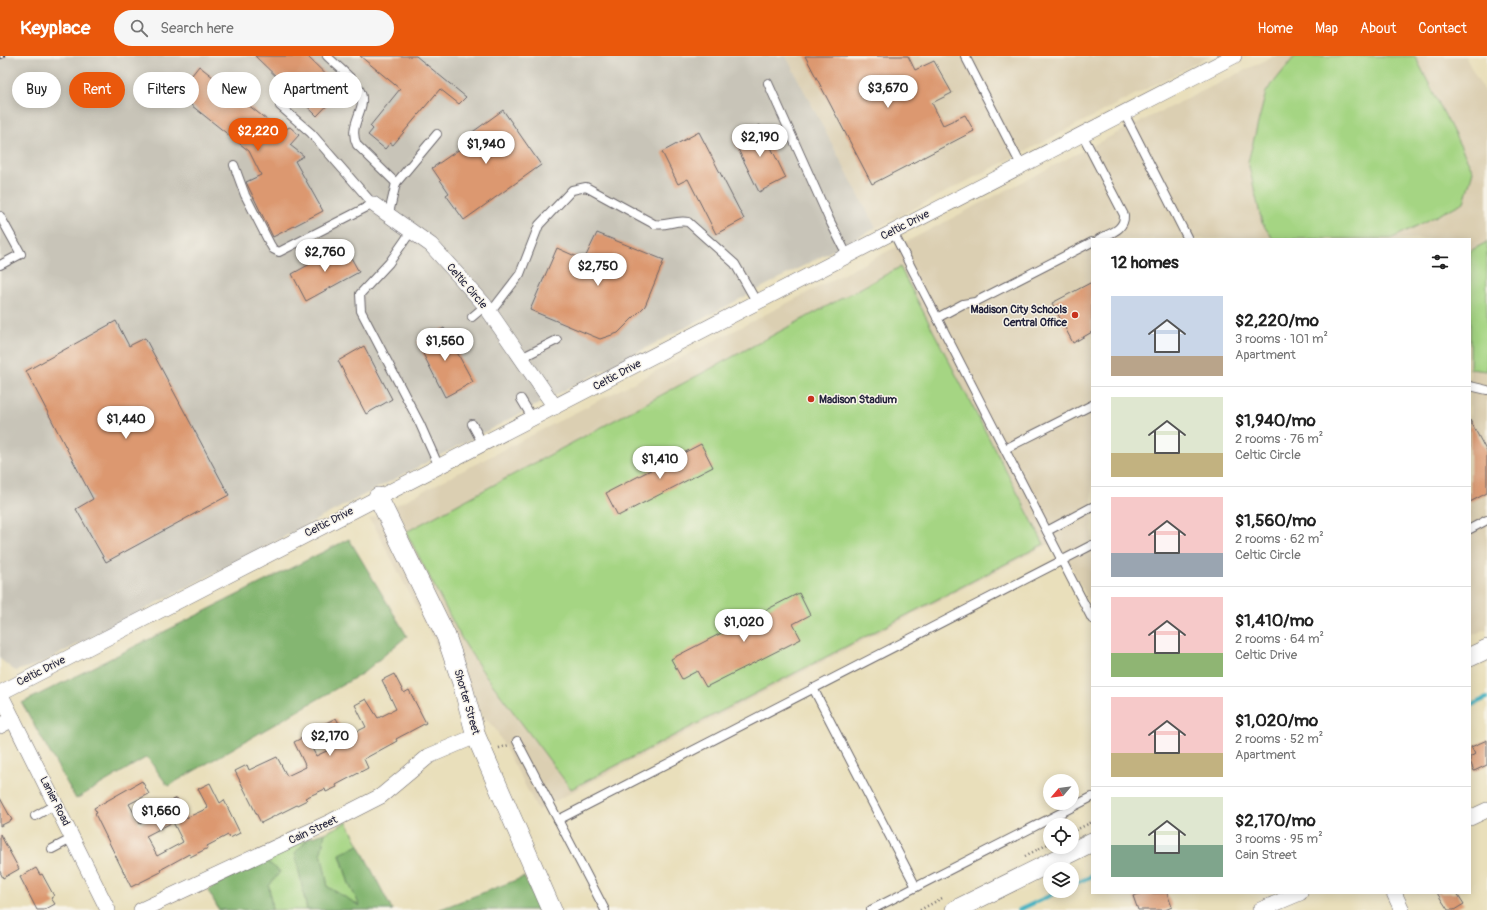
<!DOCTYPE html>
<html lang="en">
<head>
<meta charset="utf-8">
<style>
	:root { --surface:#fff; --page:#f6f6f6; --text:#222; --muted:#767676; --line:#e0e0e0; --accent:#ea580c }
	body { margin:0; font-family:Pangolin,sans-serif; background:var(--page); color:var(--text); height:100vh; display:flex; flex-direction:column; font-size:15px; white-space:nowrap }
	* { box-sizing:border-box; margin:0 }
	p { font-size:13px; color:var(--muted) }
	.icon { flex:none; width:22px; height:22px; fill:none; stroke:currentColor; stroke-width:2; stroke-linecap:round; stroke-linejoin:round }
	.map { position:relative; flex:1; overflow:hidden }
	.details { position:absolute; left:1091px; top:182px; width:380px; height:656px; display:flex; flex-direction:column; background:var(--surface); border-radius:0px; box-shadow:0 2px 10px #0003 }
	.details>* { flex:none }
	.guide { position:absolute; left:12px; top:16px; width:380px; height:36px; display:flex; gap:8px }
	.needle { width:26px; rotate:241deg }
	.buttons { position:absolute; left:1043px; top:718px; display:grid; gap:8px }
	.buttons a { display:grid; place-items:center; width:36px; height:36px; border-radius:50%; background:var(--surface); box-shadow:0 2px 10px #0003; font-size:20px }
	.price { position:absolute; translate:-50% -34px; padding:0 9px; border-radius:14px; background:#fff; color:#222; font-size:13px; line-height:26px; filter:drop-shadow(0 1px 2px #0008) }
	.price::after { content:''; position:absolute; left:50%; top:24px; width:12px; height:9px; margin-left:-6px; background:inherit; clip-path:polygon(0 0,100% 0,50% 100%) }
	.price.active { background:var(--accent); color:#fff }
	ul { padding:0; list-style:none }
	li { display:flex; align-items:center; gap:12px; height:100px; padding:0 20px }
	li+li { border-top:1px solid var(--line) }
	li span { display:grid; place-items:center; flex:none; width:112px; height:80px; border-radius:0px; color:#555 }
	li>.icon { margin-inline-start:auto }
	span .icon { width:48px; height:48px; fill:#fffc; stroke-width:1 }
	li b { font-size:17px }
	h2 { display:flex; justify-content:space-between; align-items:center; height:48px; padding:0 20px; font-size:17px }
	.chip { padding:0 14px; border-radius:18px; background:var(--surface); box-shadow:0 2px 10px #0003; font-size:14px; line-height:36px }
	.chip.active { background:var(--accent); color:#fff }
	header { display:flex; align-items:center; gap:24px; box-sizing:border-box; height:56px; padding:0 20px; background:var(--accent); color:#fff }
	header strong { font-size:19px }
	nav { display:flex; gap:22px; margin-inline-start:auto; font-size:14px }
	.search { width:280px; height:36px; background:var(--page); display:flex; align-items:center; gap:10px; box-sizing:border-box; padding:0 14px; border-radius:22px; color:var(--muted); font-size:15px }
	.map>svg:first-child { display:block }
</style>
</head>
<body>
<header>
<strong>Keyplace</strong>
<div class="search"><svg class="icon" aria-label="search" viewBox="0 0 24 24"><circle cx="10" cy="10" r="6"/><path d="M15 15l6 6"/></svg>Search here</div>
<nav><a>Home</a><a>Map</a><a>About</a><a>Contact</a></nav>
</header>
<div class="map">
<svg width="1487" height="854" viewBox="0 0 1487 854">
	<rect width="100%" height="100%" fill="#f7f3e8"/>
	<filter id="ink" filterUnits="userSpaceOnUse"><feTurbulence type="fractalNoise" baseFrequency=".025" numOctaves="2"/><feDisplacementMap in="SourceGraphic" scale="8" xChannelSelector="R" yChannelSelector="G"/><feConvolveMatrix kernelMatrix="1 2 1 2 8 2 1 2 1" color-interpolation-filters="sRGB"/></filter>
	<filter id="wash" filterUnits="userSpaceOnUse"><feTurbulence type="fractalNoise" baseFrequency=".012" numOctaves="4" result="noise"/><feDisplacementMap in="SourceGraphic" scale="16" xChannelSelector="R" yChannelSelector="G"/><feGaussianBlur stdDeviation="0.9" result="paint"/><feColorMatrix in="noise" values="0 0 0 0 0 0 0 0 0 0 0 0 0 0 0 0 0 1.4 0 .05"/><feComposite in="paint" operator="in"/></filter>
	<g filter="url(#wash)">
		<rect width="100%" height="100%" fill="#e9dfbb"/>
		<g fill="#dbcfb2">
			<path d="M786,0H1210L876,172Z"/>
			<path d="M1274,0H1465L1487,41V573L1470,580V183H1092V551L1057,484L538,754L496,674L459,633L376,473L369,463L1115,78Z"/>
		</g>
		<path fill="#c8c4b8" d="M0,0H786L876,172L40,608L15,615L0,603Z"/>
		<g fill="#a5d583" stroke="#647c5f">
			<path d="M1295,0H1415L1473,115L1464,146L1391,183H1273L1262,167L1248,106L1266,36Z"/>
			<path d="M1487,186V315L1470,313V195Z"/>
			<path d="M900,211L1044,488L571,733L481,613L463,585L406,476Z"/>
			<path d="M347,766L359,789L340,799L349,828L361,851L328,831L321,796L325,777Z"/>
			<path d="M309,782L302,831L307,854H272L269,830L256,805Z"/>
		</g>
		<g fill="#84b671" stroke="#536c56">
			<path d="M349,483L407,580L363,617L168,730L147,701L76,743L22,647Z"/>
			<path d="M325,777L321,796L328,831L360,850L349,828L340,798L359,789L392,854H307L295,797L309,782Z"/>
			<path d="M256,805L268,806L280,816L269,830L272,854H219L208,834Z"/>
			<path d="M524,821L540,854H438Z"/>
		</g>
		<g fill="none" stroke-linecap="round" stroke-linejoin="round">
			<g stroke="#46b3c2" stroke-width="4">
				<path d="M1470,650L1487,642"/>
				<path d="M1072,829L1092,820"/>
				<path d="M1019,854L1060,835"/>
			</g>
		</g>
		<g id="blocks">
			<g fill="#dc986f" fill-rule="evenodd">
				<path d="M255,0H307L342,34L317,60Z"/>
				<path d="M360,0H416L466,41L459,48L440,33L393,89L390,87L385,93L368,79L373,73L370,70L400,33Z"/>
				<path d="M805,0H908L915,14L934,5L952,37L932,47L943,69L965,59L974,75L872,128Z"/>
				<path d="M199,10L281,75L290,71L299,79L290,89L304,100L295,105L323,155L273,181L246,126L261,119L249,95L177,38Z"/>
				<path d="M503,54L541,109L464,164L446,139L449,137L432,112L467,88L463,83Z"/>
				<path d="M760,69L786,122L759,136L733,83Z"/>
				<path d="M699,76L744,163L716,178L688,123L678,128L662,96Z"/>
				<path d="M597,177L664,204L645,250L618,277L600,283L530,254L557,192L584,204Z"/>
				<path d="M344,189L359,216L306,245L292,218Z"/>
				<path d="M1092,226V276L1073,287L1052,247Z"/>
				<path d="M116,265L129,290L145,282L229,439L106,506L76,453L93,443L26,315Z"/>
				<path d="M444,272L473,326L445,341L417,286Z"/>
				<path d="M364,290L392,343L366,358L338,305Z"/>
				<path d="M1470,364L1487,396V437L1470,446Z"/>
				<path d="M701,388L713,411L618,460L606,437Z"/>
				<path d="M799,537L810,559L793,568L801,583L706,631L697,615L682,623L671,603Z"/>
				<path d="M394,618L404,637L409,634L426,667L396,683L397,685L364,703L368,712L336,729L337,731L326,736L325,733L305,742L307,744L261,767L235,715L247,709L249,714L277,701L287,720L306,711L294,686L306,680L316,700L335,691L324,668L336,662L346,681L366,671L355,649L366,643L378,662L396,653L382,624Z"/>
				<path d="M1487,684V709L1474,715L1470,705V701L1475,698L1471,691Z"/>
				<path d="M142,725L149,738L129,748L140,768L168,753L165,748L177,742L186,762L208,752L198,733L210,727L220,747L224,744L240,777L230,782L228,779L207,790L208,792L190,801L189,798L160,814L161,816L131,831L95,758L97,757L94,752ZM173,766L183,786L157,800L146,780Z"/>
				<path d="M0,742L12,764L0,770Z"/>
				<path d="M0,778L19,813L3,822L0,816Z"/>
				<path d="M36,812L40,819L42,818L54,840L51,842L55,848L44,854H37L20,821Z"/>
				<path d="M1142,837H1167L1172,851L1165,854H1138L1133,840Z"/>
				<path d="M1437,837H1457L1464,848L1454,854H1448Z"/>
			</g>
		</g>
	</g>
	<g filter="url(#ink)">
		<use href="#blocks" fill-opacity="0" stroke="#686468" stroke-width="1"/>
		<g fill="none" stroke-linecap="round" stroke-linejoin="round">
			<g stroke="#686468" stroke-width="10">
				<g id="service">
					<path d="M327,0C338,11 355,23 361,37C367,54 347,69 357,89L396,127"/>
					<path d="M965,0L1021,109"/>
					<path d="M768,27L829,163L847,199"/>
					<path d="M1124,57L1188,183"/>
					<path d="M1082,78L1124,159C1125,174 1110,177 1099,183"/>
					<path d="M234,109L245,139L270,188L273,193L279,196L373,148L311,77L280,50"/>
					<path d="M389,157L396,127L437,78"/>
					<path d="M0,160L21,198L0,209"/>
					<path d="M412,174L389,207L360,238L361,255L420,368L439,411"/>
					<path d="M893,176L1092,563"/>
					<path d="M490,257L520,218L539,169L572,134L586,131L654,168C666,171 676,163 688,166L735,208L756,245"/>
					<path d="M472,261L485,250"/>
					<path d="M937,262L963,248L975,246L1092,186"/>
					<path d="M521,302L557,284"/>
					<path d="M1470,330L1487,334"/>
					<path d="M521,343L533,363"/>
					<path d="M472,368L483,388"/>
					<path d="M1005,393L1092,349"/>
					<path d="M1470,473L1487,464"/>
					<path d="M1047,475L1092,451"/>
					<path d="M813,632L916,831"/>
					<path d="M517,685L605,854"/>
					<path d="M35,760L56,748"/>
					<path d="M558,764L1092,489"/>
					<path d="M52,793L73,782"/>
					<path d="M871,854L1092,741"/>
				</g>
			</g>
			<g stroke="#686468" stroke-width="16">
				<g id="minor">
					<path d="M373,148L431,189L484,248L555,351"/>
					<path d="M0,637L1234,0"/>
					<path d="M0,637L108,854"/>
					<path d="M0,670L13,663"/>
					<path d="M1470,762L1487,754"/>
					<path d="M1394,837L1402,854"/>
					<path d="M141,854L332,765L381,740L429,700L476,680"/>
					<path d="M1260,854L1300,837"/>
				</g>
			</g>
			<g stroke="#686468" stroke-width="20">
				<g id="tertiary">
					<path d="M378,441L446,580L462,627L476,680L552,854"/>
					<path d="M1470,601L1487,593"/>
					<path d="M955,854L1092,786"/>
				</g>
			</g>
			<g stroke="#686468" stroke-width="2.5" stroke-dasharray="1 3" stroke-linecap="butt">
				<path d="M499,692L509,689"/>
				<path d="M1072,776L1092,766"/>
				<path d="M1025,800L1050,787"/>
				<path d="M920,854L944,841"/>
			</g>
			<use href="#service" stroke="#fff" stroke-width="8"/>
			<use href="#minor" stroke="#fff" stroke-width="15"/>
			<use href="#tertiary" stroke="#fff" stroke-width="19"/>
			<g stroke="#22223b" stroke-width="4.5">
				<path id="rail" d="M0,1L3,0"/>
			</g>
			<use href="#rail" stroke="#f7f3e8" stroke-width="3" stroke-dasharray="9" stroke-linecap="butt"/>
		</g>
	</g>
	<g fill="#c8321e" stroke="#f7f3e8" stroke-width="1.5">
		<circle cx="1075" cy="259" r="4"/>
		<circle cx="811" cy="343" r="4"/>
	</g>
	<g text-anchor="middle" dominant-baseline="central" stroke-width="3" stroke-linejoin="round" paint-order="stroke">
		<g font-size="11" fill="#22223b" stroke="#f7f3e8">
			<text transform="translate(905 169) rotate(-27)">Celtic Drive</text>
			<text transform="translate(467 230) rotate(49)">Celtic Circle</text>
			<text transform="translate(617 319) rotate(-28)">Celtic Drive</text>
			<text transform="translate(329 466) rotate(-27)">Celtic Drive</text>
			<text transform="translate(41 615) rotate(-27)">Celtic Drive</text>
			<text transform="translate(467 646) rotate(74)">Shorter Street</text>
			<text transform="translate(55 745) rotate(63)">Lanier Road</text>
			<text transform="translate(313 774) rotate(-25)">Cain Street</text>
		</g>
		<g font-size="11" font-weight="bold" fill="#22223b" stroke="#f7f3e8" text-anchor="end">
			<text x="1067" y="253">Madison City Schools<tspan x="1067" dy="13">Central Office</tspan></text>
			<text x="819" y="343" text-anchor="start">Madison Stadium</text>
		</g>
	</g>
</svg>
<div class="buttons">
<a><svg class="needle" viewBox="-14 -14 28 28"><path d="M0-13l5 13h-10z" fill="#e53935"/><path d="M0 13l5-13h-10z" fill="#767676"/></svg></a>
<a><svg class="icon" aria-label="locate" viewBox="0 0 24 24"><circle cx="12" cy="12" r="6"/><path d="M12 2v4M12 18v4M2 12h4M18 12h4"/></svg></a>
<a><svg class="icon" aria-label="layers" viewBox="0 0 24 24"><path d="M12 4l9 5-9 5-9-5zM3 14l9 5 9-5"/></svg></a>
</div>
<b class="price" style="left:888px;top:53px">$3,670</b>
<b class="price active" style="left:258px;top:96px">$2,220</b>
<b class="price" style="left:760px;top:102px">$2,190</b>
<b class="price" style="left:486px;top:109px">$1,940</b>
<b class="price" style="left:325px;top:217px">$2,760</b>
<b class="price" style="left:598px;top:231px">$2,750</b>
<b class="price" style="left:445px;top:306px">$1,560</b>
<b class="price" style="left:126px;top:384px">$1,440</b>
<b class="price" style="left:660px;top:424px">$1,410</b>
<b class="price" style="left:744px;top:587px">$1,020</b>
<b class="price" style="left:330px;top:701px">$2,170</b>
<b class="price" style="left:161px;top:776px">$1,660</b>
<div class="guide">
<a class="chip">Buy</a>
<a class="chip active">Rent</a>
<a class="chip">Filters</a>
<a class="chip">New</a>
<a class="chip">Apartment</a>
</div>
<section class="details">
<h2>12 homes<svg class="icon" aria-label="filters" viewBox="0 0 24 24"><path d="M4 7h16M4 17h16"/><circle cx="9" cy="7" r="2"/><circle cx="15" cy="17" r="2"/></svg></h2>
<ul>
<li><span style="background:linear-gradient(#c9d6e8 75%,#b9a48a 0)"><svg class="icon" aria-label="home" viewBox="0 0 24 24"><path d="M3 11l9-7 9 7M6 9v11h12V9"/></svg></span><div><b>$2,220/mo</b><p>3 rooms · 101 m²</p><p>Apartment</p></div></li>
<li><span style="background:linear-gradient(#dfe7d0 70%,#c2b280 0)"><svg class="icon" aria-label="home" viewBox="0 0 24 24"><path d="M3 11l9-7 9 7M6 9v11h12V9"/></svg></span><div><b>$1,940/mo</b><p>2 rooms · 76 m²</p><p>Celtic Circle</p></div></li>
<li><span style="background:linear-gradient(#f6c9c9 70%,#9aa5b1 0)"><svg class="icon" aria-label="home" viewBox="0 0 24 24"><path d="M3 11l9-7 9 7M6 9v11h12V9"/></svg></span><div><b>$1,560/mo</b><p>2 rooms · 62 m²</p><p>Celtic Circle</p></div></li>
<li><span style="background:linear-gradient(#f6c9c9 70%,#8fb573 0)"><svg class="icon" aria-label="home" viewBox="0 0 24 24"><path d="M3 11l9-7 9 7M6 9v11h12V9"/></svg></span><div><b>$1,410/mo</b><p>2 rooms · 64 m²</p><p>Celtic Drive</p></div></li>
<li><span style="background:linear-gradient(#f6c9c9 70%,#c2b280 0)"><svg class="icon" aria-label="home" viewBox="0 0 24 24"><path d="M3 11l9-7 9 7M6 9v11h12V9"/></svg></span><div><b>$1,020/mo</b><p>2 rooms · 52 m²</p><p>Apartment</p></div></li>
<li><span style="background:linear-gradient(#dfe7d0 60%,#7fa58c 0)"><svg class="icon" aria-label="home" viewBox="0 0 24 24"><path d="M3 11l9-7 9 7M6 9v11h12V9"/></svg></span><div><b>$2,170/mo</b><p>3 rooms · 95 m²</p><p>Cain Street</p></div></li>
</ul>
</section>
</div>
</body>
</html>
